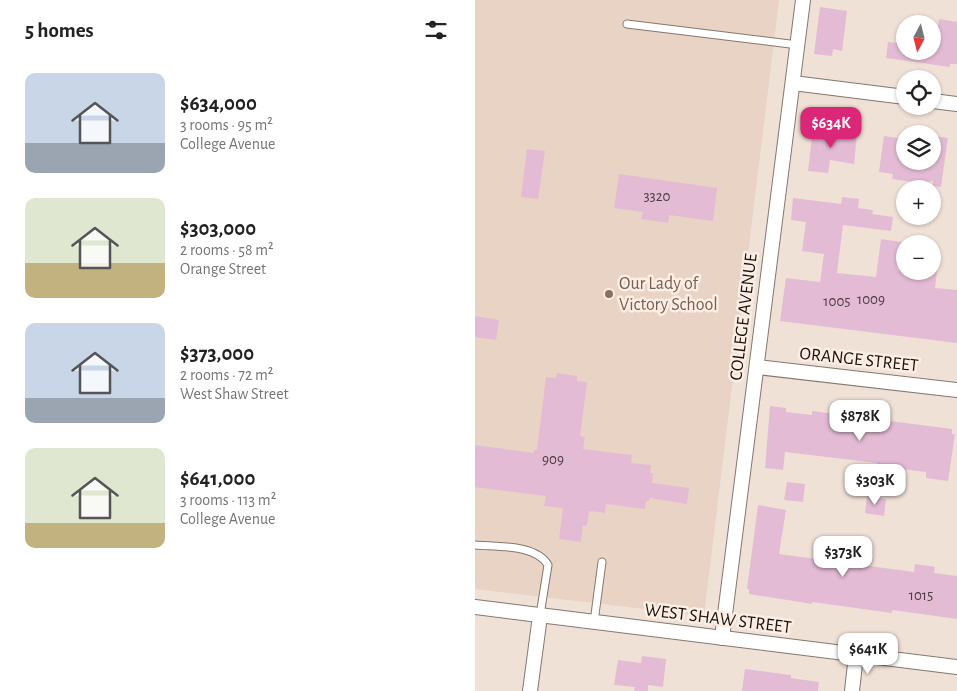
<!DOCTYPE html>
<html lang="en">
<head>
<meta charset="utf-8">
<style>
	:root { --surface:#fff; --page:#f2f2f2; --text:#222; --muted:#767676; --accent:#db2777 }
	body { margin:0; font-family:"Alegreya Sans",sans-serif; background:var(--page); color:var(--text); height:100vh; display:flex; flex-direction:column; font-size:19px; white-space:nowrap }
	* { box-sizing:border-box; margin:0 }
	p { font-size:16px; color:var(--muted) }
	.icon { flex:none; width:28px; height:28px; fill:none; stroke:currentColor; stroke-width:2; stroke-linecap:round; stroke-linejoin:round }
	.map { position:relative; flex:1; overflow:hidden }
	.details { display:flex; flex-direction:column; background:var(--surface); width:475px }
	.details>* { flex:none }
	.needle { width:32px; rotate:187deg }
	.fabs { position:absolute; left:421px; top:15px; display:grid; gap:10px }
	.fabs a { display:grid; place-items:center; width:45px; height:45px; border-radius:50%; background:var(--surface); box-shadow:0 1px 4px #0004; font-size:25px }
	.price { position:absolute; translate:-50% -42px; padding:0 11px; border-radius:10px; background:#fff; color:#222; font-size:16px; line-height:32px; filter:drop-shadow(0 1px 2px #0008) }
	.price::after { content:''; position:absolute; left:50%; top:30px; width:15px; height:11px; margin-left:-8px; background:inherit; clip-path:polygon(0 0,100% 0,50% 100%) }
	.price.selected { background:var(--accent); color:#fff }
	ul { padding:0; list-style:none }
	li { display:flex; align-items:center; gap:15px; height:125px; padding:0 25px }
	li span { display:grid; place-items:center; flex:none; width:140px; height:100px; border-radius:10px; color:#555 }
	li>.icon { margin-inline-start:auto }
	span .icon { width:60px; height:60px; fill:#fffc; stroke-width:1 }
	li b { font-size:21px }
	h2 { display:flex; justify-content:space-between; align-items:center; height:60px; padding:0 25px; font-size:21px }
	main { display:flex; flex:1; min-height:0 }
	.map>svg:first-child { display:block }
</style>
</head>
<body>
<main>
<section class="details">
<h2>5 homes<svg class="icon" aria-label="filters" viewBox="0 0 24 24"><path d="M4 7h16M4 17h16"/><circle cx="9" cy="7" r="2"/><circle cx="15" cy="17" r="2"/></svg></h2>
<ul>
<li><span style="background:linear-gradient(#c9d6e8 70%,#9aa5b1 0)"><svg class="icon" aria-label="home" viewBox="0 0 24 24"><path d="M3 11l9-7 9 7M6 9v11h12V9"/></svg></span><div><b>$634,000</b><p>3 rooms · 95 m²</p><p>College Avenue</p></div></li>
<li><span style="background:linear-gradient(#dfe7d0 65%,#c2b280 0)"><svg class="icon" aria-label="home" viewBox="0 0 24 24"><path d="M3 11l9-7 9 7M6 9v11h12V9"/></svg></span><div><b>$303,000</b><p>2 rooms · 58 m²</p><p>Orange Street</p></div></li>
<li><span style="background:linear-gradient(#c9d6e8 75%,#9aa5b1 0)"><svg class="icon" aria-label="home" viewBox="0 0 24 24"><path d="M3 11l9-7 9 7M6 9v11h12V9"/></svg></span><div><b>$373,000</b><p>2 rooms · 72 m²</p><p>West Shaw Street</p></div></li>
<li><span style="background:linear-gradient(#dfe7d0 75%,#c2b280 0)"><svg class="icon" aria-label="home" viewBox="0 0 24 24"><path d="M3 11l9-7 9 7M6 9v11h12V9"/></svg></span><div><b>$641,000</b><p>3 rooms · 113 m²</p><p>College Avenue</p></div></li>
</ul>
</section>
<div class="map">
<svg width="482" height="691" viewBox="0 0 482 691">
	<rect width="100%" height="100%" fill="#f0e1d7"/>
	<path fill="#e9d3c5" d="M0,0H304L229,616L0,589Z"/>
	<g fill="#e4bbd4">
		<path d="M345,7L372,11L367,51L358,49L357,56L339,54Z"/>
		<path d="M464,19L482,22V64H475V67L411,58L413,42L430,44V51H460Z"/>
		<path d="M338,129L382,134L379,164L355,160L353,173L333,171Z"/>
		<path d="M409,136L430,139V161H458V136L473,138L466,187L458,186V181L444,183L417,179L418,174L404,172Z"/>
		<path d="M52,149L70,151L63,199L46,197Z"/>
		<path d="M144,174L242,188L238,221L194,215L193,223L166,219L168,212L139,208Z"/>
		<path d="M367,197L384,199L383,208L398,210L397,214L418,217L416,231L368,225L362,273L401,277L406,239L426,242L422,269L430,271H462L460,288L482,290V343L305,321L311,278L345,282L349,254L327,251L331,222L316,220L318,198L366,204Z"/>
		<path d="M0,316L24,320L21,340L0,337Z"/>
		<path d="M82,373L102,376V381L112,382L105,436L110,437L108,449L157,455L156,463L176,465L175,473H178L177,483L214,488L212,504L175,498L174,501H171L170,509L131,504L130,513L114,511L112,526L108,525L106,542L84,539L88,508L69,506L71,496L0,487V445L59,453V450H62L71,377L81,378Z"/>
		<path d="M295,406L311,408V412L337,415V411L477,429V434H480L473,481L451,478V472L402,466V463L310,452L308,470L290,468Z"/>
		<path d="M312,482L330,484L328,502L309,500Z"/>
		<path d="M392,496L411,499L409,516L390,513Z"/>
		<path d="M283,505L311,510L304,554L439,572L440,564L460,567L459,573L482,576V619L417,610V613L337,602V604L274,594V589H272Z"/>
		<path d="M167,656L191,659L188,687L173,685V691H159L160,687L139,685L143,660L166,663Z"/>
		<path d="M270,669L316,675V678L344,682L343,691H267Z"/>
	</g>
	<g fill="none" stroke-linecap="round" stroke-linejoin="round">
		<g stroke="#85776e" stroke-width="9">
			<g id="service">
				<path d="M152,24L323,45"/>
				<path d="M0,545C22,547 61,544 73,565L65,615"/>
				<path d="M119,622L127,562"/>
			</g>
		</g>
		<g stroke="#85776e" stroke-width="16">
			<g id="minor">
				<path d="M318,83L430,97"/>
				<path d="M458,101L482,104"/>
				<path d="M282,367L482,390"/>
				<path d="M0,607L482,667"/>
				<path d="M247,638L328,0"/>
				<path d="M55,691L65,616"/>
				<path d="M377,691L381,655"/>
			</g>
		</g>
		<use href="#service" stroke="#fff" stroke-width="7"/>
		<use href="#minor" stroke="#fff" stroke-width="14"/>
	</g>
	<circle fill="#8d6e63" stroke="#fdeee4" stroke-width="2" cx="134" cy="294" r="5"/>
	<g text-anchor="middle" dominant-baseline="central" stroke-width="5" stroke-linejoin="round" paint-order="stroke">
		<g font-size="15" fill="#4a3c40">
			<text x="182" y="196">3320</text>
			<text x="396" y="299">1009</text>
			<text x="362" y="301">1005</text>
			<text x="78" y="459">909</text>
			<text x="446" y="595">1015</text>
		</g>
		<g font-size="18" fill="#785e54" stroke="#fdeee4" text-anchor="start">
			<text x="144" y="284">Our Lady of<tspan x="144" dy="21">Victory School</tspan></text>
		</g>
		<g font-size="18" fill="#17120e" stroke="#fdeee4">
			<text transform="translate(269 317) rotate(-83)">COLLEGE AVENUE</text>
			<text transform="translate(384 360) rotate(6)">ORANGE STREET</text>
			<text transform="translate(243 619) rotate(7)">WEST SHAW STREET</text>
		</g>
	</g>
</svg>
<div class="fabs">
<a><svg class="needle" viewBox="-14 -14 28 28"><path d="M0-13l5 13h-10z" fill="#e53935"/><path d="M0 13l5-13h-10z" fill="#767676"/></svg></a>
<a><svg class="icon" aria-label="locate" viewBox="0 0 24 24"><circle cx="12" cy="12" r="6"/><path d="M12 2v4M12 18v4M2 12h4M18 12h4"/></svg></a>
<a><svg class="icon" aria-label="layers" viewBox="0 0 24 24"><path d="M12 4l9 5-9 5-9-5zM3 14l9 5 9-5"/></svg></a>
<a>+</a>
<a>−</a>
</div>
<b class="price selected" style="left:356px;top:149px">$634K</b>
<b class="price" style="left:385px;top:442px">$878K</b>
<b class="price" style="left:400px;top:506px">$303K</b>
<b class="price" style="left:368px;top:578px">$373K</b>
<b class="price" style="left:393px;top:675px">$641K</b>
</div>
</main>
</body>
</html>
